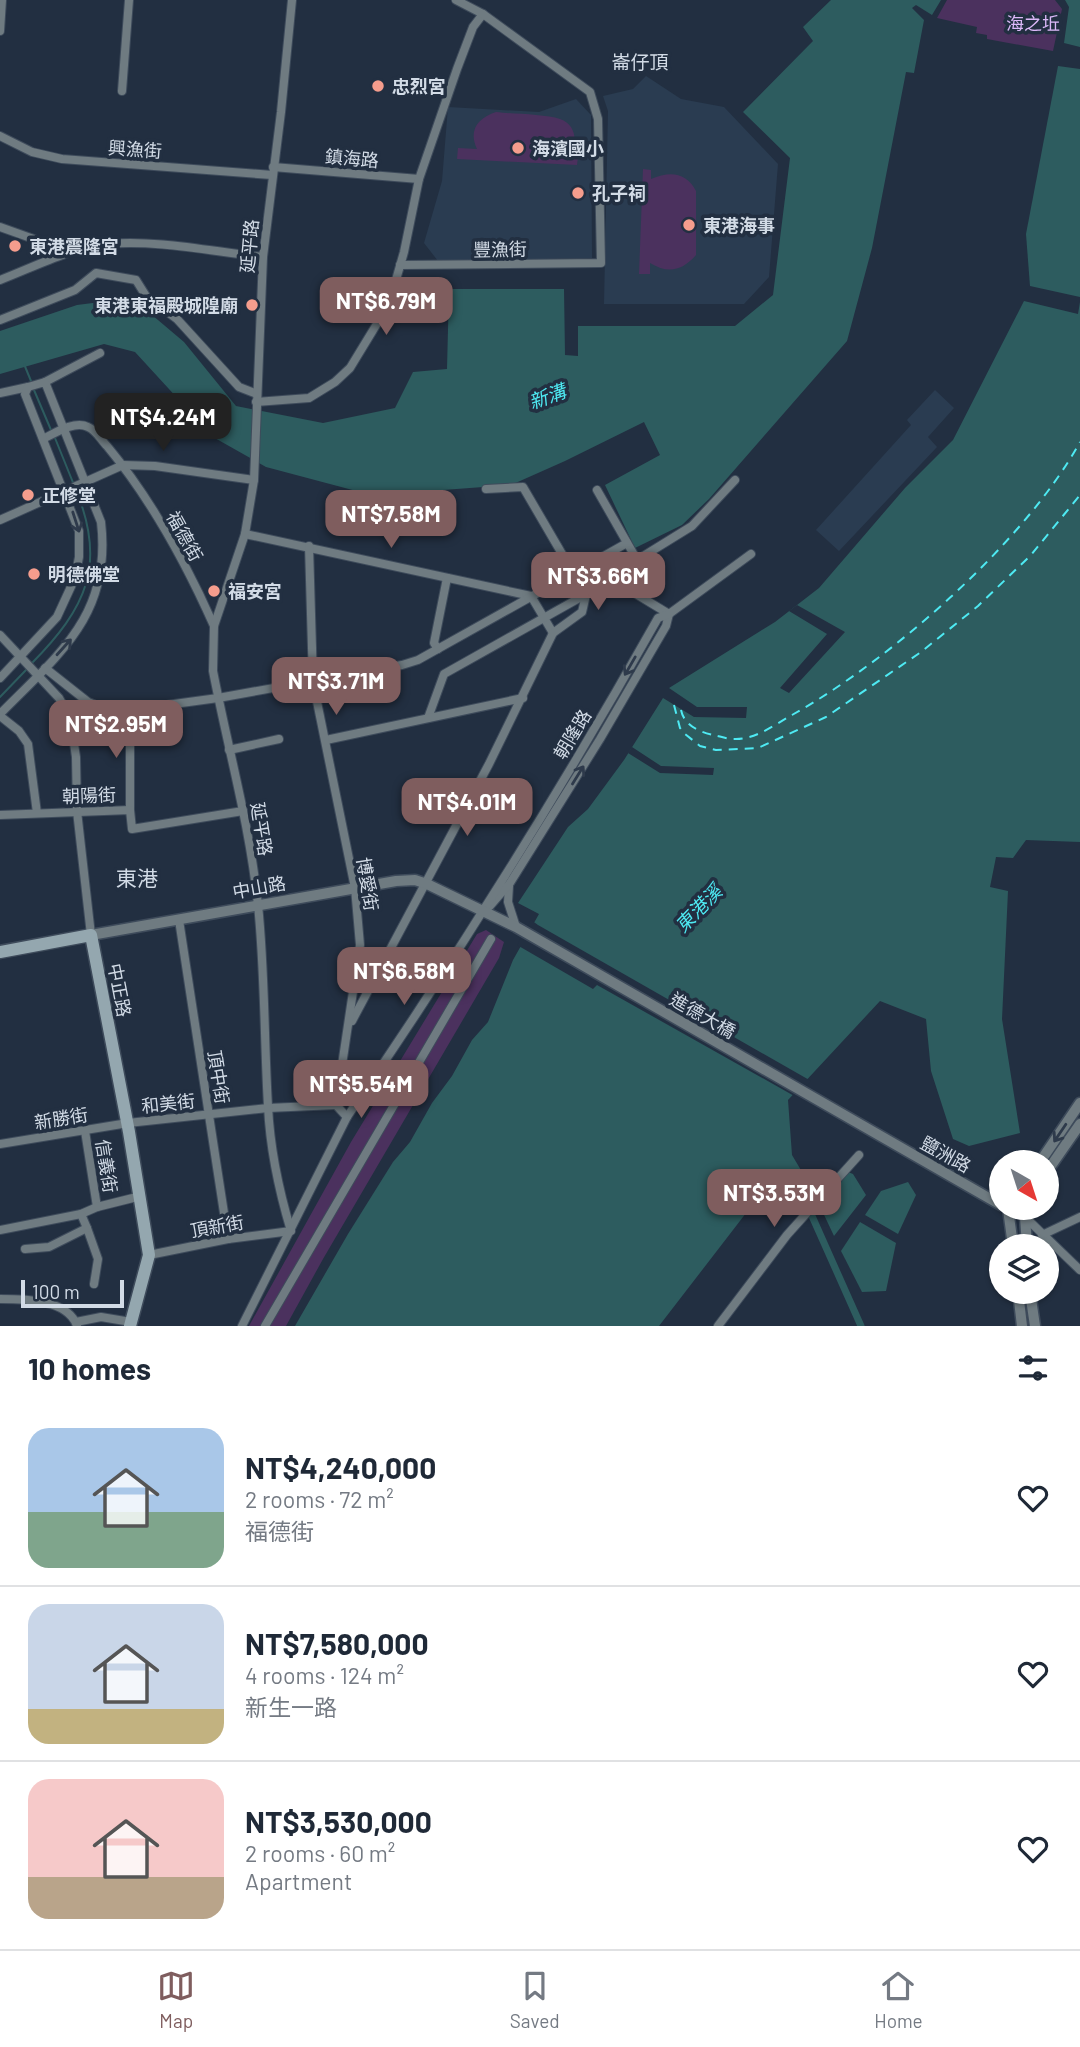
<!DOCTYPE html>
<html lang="en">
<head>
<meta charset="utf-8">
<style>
	:root { --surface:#fff; --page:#f2f2f3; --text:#1f2937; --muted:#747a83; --line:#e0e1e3; --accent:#7f5d5e }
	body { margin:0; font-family:Barlow,"Noto Sans TC",sans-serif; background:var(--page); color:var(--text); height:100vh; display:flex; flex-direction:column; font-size:26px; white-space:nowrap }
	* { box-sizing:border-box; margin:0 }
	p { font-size:23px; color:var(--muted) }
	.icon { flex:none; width:38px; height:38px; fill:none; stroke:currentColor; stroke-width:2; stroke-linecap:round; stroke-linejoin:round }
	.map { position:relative; height:1326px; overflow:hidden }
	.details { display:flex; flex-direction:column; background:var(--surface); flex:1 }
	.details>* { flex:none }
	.needle { width:46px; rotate:141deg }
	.tools { position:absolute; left:989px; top:1150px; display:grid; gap:14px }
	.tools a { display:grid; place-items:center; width:70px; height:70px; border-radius:50%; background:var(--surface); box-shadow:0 2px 5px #0004; font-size:35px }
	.scale { position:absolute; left:21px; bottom:18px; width:103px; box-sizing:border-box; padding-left:7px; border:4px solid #d2dbe6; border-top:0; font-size:19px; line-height:24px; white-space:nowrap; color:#d2dbe6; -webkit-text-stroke:5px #222f41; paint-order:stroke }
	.price { position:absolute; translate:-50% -60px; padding:0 16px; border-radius:14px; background:var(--accent); color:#fff; font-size:23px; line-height:46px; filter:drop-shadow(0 2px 4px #0008) }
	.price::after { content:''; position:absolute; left:50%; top:42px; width:21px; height:16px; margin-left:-10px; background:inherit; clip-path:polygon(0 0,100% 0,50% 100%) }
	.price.on { background:#222; color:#fff }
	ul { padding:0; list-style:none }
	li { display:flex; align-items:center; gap:21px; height:175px; padding:0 28px }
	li+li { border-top:2px solid var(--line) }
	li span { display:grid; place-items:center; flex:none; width:196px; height:140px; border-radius:21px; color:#555 }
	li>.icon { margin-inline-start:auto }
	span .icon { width:84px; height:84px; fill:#fffc; stroke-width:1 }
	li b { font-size:30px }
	h2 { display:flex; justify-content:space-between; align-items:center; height:84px; padding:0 28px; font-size:30px }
	.dock { display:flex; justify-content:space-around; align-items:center; height:98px; border-top:2px solid var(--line); background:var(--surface); font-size:19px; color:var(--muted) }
	.dock a { display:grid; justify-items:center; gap:4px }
	.dock .on { color:var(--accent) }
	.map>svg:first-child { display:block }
</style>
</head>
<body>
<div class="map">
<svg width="1080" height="1326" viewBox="0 0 1080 1326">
	<rect width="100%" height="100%" fill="#222f41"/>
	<g fill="#2a3c51">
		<path d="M646,76L681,99L724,107L778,164L769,277L744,304H604L608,111L603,96L633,89Z"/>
		<path d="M576,99L591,115L592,258L438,261L424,243L442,181L448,107L539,112Z"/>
		<path d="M935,390L954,408L928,437L937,447L839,551L816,530L911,425L907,420Z"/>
	</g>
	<g fill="#4b315e">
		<path d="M947,0H1055L1062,9L1053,51L987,39V35L976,33L977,27L937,18Z"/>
		<path d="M496,112C513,114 545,114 560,119C577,125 578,144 569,157H578L577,165L457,159L458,148L477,149C468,130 478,118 496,112Z"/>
		<path d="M643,169L651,170V179C670,171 686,172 696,191V255C682,271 668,274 650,263V274H639Z"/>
		<path d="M486,930L504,942L499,958L323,1259L286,1326H249L351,1142L477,934Z"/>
	</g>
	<g fill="#2d5c5f">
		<path d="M831,0H941L932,15L916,5L912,8L924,20L914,73L906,72L872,248L847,341L709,499L682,525L635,548L605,485L660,455L644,422L565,461L511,485L443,490L439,513L266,467L213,437L135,352L104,344L0,374V331L77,305L132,298L184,342L236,406L323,423L395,408L413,372L447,369L449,289H564L565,355L578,356V326H735L773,295L790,158L743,112L813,41L803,27Z"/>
		<path d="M1065,0H1080V47L1064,43L1069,7Z"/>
		<path d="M1058,66L1080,69V297L1030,286L1026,234Z"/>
		<path d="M1024,301L1078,314L1080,302V842L1026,840L1013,858L996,857L990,887L1008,891L1002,1019L1020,1133L969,1146L953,1139L931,1071L926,1019L880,1001L788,1100L792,1155L808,1182L791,1187L770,1182L659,1326H295L348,1234L393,1162L410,1142L432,1103L452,1076L472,1040L488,1022L513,960L539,914L518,903L568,827L588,809L624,760L663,698L694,717L746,718L747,707H697L669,688L775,622L819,588L905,488L953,440Z"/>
		<path d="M848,1172L853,1174L866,1195L834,1236L818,1202L839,1185L836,1181Z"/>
		<path d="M908,1182L916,1195L898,1234L865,1215L881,1191Z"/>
		<path d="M860,1222L896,1243L886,1291L862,1292L841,1251Z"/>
	</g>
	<g fill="#222f41">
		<path d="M797,605L845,632L789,693L780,688L827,634L789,611Z"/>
		<path d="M632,747L661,766L714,768L713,775L660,773L628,753Z"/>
		<path d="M531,920L538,925L811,1081L796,1097L597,985L593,989L517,945Z"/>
	</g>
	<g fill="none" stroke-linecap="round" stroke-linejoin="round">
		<g stroke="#2d5c5f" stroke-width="2">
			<path d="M24,364L31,381"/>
			<path d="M34,390L51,430"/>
			<path d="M55,438L74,485"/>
			<path d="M32,663C86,608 107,565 76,490"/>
			<path d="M0,697L26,670"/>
		</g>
		<g stroke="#2d5c5f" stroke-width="7">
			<path d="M796,1179L807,1204"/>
			<path d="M812,1216L861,1326"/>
		</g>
		<g stroke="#4eeaf3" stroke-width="2" stroke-dasharray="9 7" stroke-linecap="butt">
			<path d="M674,705L680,728L685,734L700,746L716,750L758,748L826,717L921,652L978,606L1031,555L1080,495"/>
			<path d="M681,710C684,725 699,732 713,735C719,736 727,739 734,739C755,740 774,725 792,715C892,659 1024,543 1080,442"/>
		</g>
		<g stroke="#3e4b5b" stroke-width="10">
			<g id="minor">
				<path d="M0,31L2,0"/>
				<path d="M122,91L129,0"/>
				<path d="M0,136L32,152L62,159L272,175"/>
				<path d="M273,167L419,179L457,69L473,27L483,14"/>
				<path d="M0,227L70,252"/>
				<path d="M400,265L601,263L598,119L590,92L483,14L456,0"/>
				<path d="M0,280C34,267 70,248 107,244C155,239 215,252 263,257"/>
				<path d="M0,320L75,290L96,273L136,280L146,296L177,319L239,387L257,394"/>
				<path d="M45,382L100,353"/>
				<path d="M0,393L28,387"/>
				<path d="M256,402L309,398L335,382L350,368L389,304L404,252L419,179"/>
				<path d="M43,439C55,433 75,420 88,427C96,430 101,440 107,446C151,499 186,563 214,626"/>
				<path d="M597,490L637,560"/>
				<path d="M0,520L123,465L155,466L254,480"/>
				<path d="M245,534L531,596L553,633"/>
				<path d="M613,580L669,614"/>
				<path d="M0,635L59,698L70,717L76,757L77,811L91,935"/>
				<path d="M438,649L434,643L447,578"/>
				<path d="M45,668L88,702L103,708L130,710L218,698L402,665L418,660L627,543"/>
				<path d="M0,678L57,617L75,578L79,557V531L25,394L28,387L45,382L101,522C112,615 59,654 0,714"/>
				<path d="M130,710V810"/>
				<path d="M0,716L19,731L28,744L37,813"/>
				<path d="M428,718L444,674L638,565L637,560L692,526L735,480"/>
				<path d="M326,740L523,698"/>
				<path d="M229,750L279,739"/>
				<path d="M0,815L130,810L132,829L243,811"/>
				<path d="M509,886L508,902L516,927"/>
				<path d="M490,906L510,883L600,739L666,626L669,614"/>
				<path d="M179,920L228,1239"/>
				<path d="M352,1021L489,764L553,633L582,612L586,595L523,487L486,489"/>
				<path d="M347,1117C458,955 562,789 658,618L669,614L751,554"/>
				<path d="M85,1131L97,1207"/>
				<path d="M0,1144L128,1123L268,1108L336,1105"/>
				<path d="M1025,1217L1080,1270"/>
				<path d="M87,1228L98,1259L94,1284"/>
				<path d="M0,1230L81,1214L97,1207L141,1196"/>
				<path d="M1042,1235L1080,1217"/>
				<path d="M25,1249L49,1247L87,1228L81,1214"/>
				<path d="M149,1255L228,1239L291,1231C279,1191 270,1149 268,1106C264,1039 265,972 258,905C250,826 228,749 213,671L214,626L245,534L254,480L263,257L281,112L292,0"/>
				<path d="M0,1299C24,1299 68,1299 77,1326"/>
				<path d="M76,1322L101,1317L131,1322"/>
				<path d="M242,1326L347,1117L336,1105L360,945L355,888L313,682L309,546"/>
				<path d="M265,1326L491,939"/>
				<path d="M718,1326L787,1235L859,1155"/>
			</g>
		</g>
		<g stroke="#3e4b5b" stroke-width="13">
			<g id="tertiary">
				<path d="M91,935L396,881L415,880L427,884L516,927L1001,1205"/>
				<path d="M1040,1162L1080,1103"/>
				<path d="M1046,1173L1080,1124"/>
				<path d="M1008,1209L1013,1246"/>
				<path d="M1027,1246L1025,1217L1028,1208"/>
				<path d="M1018,1292L1022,1326"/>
				<path d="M1030,1292L1035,1326"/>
			</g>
		</g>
		<g stroke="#3e4b5b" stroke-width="15">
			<path id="secondary" d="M0,952L91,935L129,1132L149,1255L130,1326"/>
		</g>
		<use href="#minor" stroke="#6f7b81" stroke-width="8"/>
		<use href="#tertiary" stroke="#6f7b81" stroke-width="10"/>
		<use href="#secondary" stroke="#94a7af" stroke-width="12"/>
	</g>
	<defs><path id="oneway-shaft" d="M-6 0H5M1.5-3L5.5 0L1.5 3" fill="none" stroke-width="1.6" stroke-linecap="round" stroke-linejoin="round" transform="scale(1.75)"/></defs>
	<g stroke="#2e3a4b">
		<use href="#oneway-shaft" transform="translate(76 522) rotate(72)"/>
		<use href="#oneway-shaft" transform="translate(64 647) rotate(-48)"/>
		<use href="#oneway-shaft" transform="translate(630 666) rotate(120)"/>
		<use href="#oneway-shaft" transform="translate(578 775) rotate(-58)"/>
		<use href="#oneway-shaft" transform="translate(1060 1133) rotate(124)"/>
	</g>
	<g fill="#f59d8d" stroke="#222f41" stroke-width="2.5">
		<circle cx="378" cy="86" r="7"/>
		<circle cx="518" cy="148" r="7"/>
		<circle cx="578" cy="193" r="7"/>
		<circle cx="689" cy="225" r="7"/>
		<circle cx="15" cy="246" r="7"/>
		<circle cx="252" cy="305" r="7"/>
		<circle cx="28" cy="495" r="7"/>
		<circle cx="34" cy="574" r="7"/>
		<circle cx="214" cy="591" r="7"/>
	</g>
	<g text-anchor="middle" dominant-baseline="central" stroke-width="7" stroke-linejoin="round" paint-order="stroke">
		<g font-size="18" fill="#dbb8f8" stroke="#222f41">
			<text x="1033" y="23">海之坵</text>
		</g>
		<g font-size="18" font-weight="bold" fill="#d2dbe6" stroke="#222f41" text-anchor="start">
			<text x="392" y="86">忠烈宮</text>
			<text x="532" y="148">海濱國小</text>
			<text x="592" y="193">孔子祠</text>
			<text x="703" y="225">東港海事</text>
			<text x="29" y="246">東港震隆宮</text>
			<text x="238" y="305" text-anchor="end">東港東福殿城隍廟</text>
			<text x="42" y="495">正修堂</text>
			<text x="48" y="574">明德佛堂</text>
			<text x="228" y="591">福安宮</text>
		</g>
		<g font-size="18" fill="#d2dbe6" stroke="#222f41">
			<text transform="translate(135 149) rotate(4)">興漁街</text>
			<text transform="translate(352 158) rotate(5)">鎮海路</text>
			<text transform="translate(249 246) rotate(-85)">延平路</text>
			<text transform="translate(500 249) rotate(-1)">豐漁街</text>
			<text transform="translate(185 536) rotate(61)">福德街</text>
			<text transform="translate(572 734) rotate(-59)">朝隆路</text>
			<text transform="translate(89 795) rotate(-2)">朝陽街</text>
			<text transform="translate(262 829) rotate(81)">延平路</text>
			<text transform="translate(368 884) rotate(81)">博愛街</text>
			<text transform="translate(259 887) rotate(-10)">中山路</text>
			<text transform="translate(120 990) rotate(79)">中正路</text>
			<text transform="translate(703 1015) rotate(30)">進德大橋</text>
			<text transform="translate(219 1077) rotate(81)">頂中街</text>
			<text transform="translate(168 1103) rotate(-6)">和美街</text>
			<text transform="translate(61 1118) rotate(-9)">新勝街</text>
			<text transform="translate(946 1154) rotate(29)">鹽洲路</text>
			<text transform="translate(107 1166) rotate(81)">信義街</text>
			<text transform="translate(217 1226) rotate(-10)">頂新街</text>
		</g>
		<g font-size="19" fill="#d2dbe6" stroke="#222f41">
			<text x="640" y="61">崙仔頂</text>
		</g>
		<g font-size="19" font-style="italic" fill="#4eeaf3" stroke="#222f41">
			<text transform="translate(547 396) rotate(-20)">新溝</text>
			<text transform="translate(698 908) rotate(-46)">東港溪</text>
		</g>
		<g font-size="21" fill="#d2dbe6" stroke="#222f41">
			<text x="137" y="877">東港</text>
		</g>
	</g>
</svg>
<div class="tools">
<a><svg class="needle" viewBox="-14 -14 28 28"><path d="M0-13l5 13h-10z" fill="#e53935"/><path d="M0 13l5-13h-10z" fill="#747a83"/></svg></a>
<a><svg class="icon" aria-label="layers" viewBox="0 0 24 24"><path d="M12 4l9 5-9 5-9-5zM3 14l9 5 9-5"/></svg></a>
</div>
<div class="scale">100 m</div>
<b class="price" style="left:386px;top:337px">NT$6.79M</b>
<b class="price on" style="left:163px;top:453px">NT$4.24M</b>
<b class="price" style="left:391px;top:550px">NT$7.58M</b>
<b class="price" style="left:598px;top:612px">NT$3.66M</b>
<b class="price" style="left:336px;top:717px">NT$3.71M</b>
<b class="price" style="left:116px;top:760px">NT$2.95M</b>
<b class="price" style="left:467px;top:838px">NT$4.01M</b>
<b class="price" style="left:404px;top:1007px">NT$6.58M</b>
<b class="price" style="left:361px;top:1120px">NT$5.54M</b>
<b class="price" style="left:774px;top:1229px">NT$3.53M</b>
</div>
<section class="details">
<h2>10 homes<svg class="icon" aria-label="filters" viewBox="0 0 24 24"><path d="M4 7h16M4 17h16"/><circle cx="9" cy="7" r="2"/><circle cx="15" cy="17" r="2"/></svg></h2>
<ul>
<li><span style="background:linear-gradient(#a9c7e8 60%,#7fa58c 0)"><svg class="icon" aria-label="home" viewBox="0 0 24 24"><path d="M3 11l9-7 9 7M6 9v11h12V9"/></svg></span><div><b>NT$4,240,000</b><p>2 rooms · 72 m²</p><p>福德街</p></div><svg class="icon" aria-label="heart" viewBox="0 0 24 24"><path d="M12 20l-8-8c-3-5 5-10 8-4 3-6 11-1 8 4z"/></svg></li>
<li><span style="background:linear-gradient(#c9d6e8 75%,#c2b280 0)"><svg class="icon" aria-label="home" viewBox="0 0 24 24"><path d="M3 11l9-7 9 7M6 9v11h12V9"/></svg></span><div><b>NT$7,580,000</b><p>4 rooms · 124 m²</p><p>新生一路</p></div><svg class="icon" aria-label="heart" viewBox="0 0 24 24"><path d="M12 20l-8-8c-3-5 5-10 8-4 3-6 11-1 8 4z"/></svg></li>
<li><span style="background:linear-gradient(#f6c9c9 70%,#b9a48a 0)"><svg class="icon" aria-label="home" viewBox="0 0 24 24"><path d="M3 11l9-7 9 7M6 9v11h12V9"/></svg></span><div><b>NT$3,530,000</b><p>2 rooms · 60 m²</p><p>Apartment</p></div><svg class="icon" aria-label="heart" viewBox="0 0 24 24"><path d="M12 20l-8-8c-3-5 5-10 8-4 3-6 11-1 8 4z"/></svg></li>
</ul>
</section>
<nav class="dock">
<a class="on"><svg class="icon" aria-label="map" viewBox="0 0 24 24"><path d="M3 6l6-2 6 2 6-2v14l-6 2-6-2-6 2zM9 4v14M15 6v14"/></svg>Map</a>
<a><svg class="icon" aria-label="saved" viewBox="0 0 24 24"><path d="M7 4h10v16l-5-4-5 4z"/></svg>Saved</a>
<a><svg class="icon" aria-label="home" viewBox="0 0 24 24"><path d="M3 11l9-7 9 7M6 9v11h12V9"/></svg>Home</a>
</nav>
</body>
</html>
